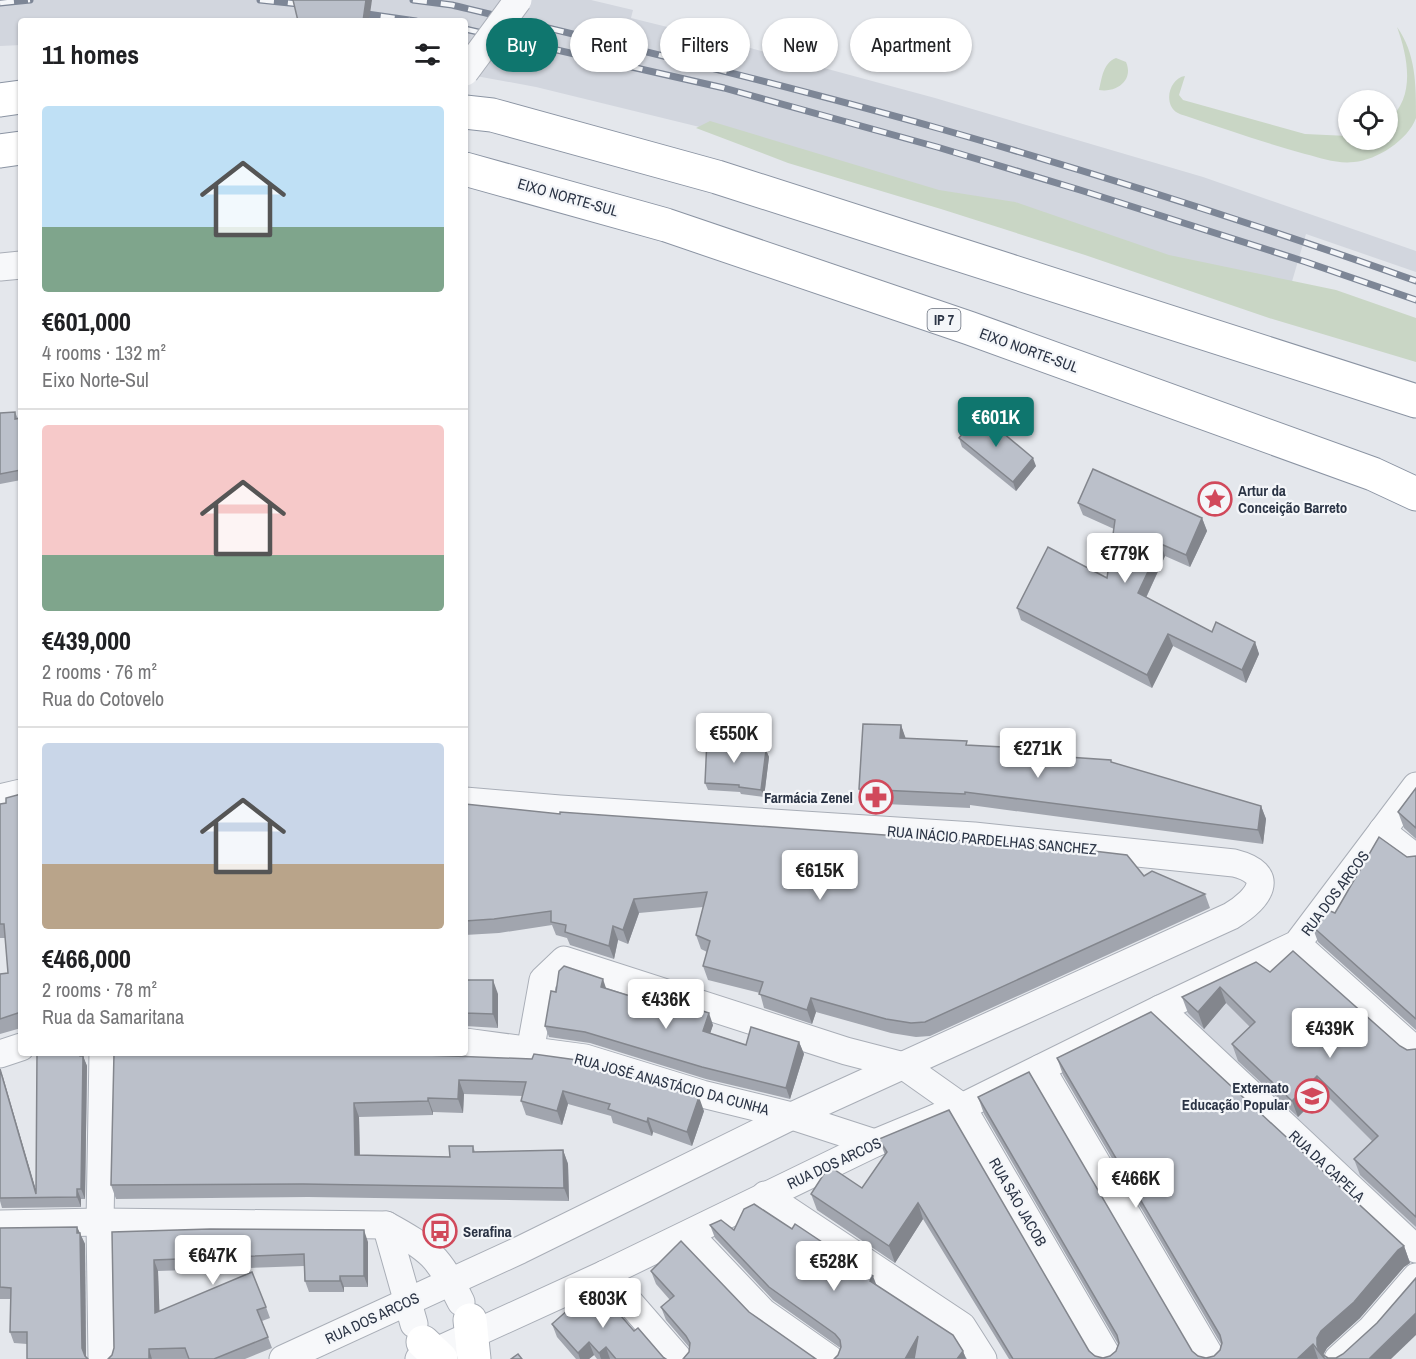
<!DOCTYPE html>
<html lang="en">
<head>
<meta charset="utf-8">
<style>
	:root { --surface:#fff; --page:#f2f2f2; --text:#202124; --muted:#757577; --line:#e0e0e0; --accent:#0f766e }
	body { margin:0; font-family:"Archivo Narrow",sans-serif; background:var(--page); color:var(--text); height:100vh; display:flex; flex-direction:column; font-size:22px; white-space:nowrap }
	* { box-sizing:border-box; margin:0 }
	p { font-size:20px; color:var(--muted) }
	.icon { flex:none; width:33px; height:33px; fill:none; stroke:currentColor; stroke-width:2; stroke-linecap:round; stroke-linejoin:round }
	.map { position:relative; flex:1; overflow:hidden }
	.details { position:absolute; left:18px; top:18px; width:450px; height:1038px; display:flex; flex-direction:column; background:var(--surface); border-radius:6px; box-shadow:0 2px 4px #0004 }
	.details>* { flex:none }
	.top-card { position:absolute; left:486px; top:18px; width:570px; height:54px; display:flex; gap:12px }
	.fabs { position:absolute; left:1338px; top:90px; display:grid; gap:12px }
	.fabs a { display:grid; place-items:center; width:60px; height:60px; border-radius:50%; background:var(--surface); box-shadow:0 2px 4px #0004; font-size:30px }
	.price { position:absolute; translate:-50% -51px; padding:0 14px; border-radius:6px; background:#fff; color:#222; font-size:20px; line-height:39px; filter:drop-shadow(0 2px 3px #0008) }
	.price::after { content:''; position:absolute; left:50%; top:36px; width:18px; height:14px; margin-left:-9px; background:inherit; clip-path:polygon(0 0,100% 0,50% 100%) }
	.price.active { background:var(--accent); color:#fff }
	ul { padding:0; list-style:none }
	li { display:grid; align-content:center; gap:12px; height:318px; padding:0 24px }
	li+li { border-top:2px solid var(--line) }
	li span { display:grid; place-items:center; height:186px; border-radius:6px; color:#555 }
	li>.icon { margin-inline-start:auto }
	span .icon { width:108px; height:108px; fill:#fffc; stroke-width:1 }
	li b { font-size:26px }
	h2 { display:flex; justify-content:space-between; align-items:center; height:72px; padding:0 24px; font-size:26px }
	.tag { padding:0 21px; border-radius:27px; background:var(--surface); box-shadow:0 2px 4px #0004; font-size:21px; line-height:54px }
	.tag.active { background:var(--accent); color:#fff }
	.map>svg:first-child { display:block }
</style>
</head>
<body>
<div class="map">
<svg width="1416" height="1359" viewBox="0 0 1416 1359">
	<rect width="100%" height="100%" fill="#e4e7ec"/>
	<g fill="#d2d6de">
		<path d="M0,0H591L633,10L631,18L732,43L935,98L1203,177L1416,251V272L1306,234L1288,295L720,132L536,87L465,74V21H21V45L0,46Z"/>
		<path d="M1230,982L1416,1169V1231L1360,1176L1173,1009Z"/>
	</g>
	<g fill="#c9d6c5">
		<path d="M1397,27C1416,54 1416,84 1416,118C1408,140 1377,160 1354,162C1337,164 1321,158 1305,154C1265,143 1225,129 1186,116C1183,115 1179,114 1176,112C1163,102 1170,78 1185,76L1179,95L1183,100L1305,134L1348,136V140H1388V120C1416,98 1408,57 1397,27Z"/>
		<path d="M1116,58L1126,62C1134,80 1117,93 1099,90C1102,78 1103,63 1116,58Z"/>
		<path d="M710,121L939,190L1015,202L1169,255L1336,290L1416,318V362L1269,318L1085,255L941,209L788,163L696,128Z"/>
	</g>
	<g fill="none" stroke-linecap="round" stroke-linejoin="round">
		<g stroke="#a9aeb7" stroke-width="29">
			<g id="street">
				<path d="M0,267L21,265"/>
				<path d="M0,798L21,793"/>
				<path d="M1382,831L1416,858"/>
				<path d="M1297,944L1416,1051"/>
				<path d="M1160,1009L1416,1249"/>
				<path d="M465,1042L585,1058L702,1094L792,1116L875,1143"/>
				<path d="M530,1052L543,980L564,960L846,1051L904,1066L962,1107L1109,1359"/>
				<path d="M0,1054L21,1047"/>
				<path d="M1041,1068L1212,1359"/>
				<path d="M765,1195L962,1326L983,1359"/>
				<path d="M0,1224L100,1222L386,1225C430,1249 439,1257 461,1302"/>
				<path d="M386,1225L414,1324"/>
				<path d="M689,1234L763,1312L830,1359"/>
				<path d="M605,1274L679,1359"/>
				<path d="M102,1359L100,1222L103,1053"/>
				<path d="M283,1359L520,1250L792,1116L1231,916C1259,899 1278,874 1234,863L974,836L560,809L465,801"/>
				<path d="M419,1359L605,1274L875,1143L962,1107L1160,1009L1297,944L1416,786"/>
				<path d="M1338,1359L1371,1329L1416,1277"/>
			</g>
		</g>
		<g stroke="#a9aeb7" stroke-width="35">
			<g id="secondary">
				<path d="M470,1320L474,1359"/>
				<path d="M423,1342L441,1359"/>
			</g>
		</g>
		<g stroke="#8b94a3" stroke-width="35">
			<g id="highway">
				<path d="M0,100L21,97"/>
				<path d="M465,112L492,115L717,177L1416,401"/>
				<path d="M0,151L21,148"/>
				<path d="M465,169L666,225L969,328L1373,474L1416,494"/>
			</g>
		</g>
		<use href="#street" stroke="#f7f8fa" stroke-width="27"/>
		<use href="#secondary" stroke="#fff" stroke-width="33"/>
		<use href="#highway" stroke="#fff" stroke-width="33"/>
		<g stroke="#7d8696" stroke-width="7">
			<g id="rail">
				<path d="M260,0L309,5"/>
				<path d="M413,0L452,5C615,44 779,83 941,129C1101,175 1259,225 1416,281"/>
				<path d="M0,3L30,0"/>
				<path d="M353,12L416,21"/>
				<path d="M465,29L724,88L937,147L1080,190L1306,262L1416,300"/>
			</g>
		</g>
		<use href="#rail" stroke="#f4f6f9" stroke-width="4.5" stroke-dasharray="14" stroke-linecap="butt"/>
		<g stroke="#a9aeb7" stroke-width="29" stroke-linecap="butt">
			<path id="street-bridge" d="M465,72L518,0"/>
		</g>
		<use href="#street-bridge" stroke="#f7f8fa" stroke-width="27"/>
	</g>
	<g fill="#a1a5ae">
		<path d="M15,412L18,419L21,418V480L0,484V413Z"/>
		<path d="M959,438L1036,466L1016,491L962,447Z"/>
		<path d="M1078,503L1202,518L1207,531L1190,567L1165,556L1146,598L1212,632L1255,642L1259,654L1246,683L1173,646L1152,688L1021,620L1017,608L1107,578L1114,529L1083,515Z"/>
		<path d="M901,725L905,738L968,745L1025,748L1028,754L1112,763L1261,806L1266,819L1263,844L970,805V808L864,803L859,789Z"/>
		<path d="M738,741L739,746L766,750L769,757L764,797L741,794L740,792L708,790L705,783Z"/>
		<path d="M1416,788V839L1404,828L1398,812Z"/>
		<path d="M21,794V1028L0,1034V974L8,973L5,938H0V804L6,803Z"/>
		<path d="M465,804L1144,876L1205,894L1210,908L930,1036L916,1037L891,1033L816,1012L812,1024L764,1008L760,993L708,980L703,966L707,952L701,949L696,935L703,907L639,913L628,944L618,940L614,959L570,945L567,938L556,935L552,925L499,933L465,935Z"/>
		<path d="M1416,856V1030L1318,942L1312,926L1335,913L1407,857Z"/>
		<path d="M1270,972L1400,1046L1407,1050L1416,1049V1227L1360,1175L1354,1159L1372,1141L1323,1092L1298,1117L1238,1061L1232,1044L1250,1027L1226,1003L1204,1029L1188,1013L1182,997Z"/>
		<path d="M465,980L498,994V1028L465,1026Z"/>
		<path d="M607,989L713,1025L710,1033L746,1045L799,1042L804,1054L790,1099L706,1079L590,1043L549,1037L545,1026L556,992Z"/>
		<path d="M373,1053L704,1111L692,1146L653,1132L652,1136L613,1123L611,1116L568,1104L562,1125L526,1115L521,1101L523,1096L464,1094L463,1113L433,1112V1115L359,1117L360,1155L450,1157L473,1146L475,1152L563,1150L568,1164L569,1201L308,1197L116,1199L111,1185Z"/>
		<path d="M80,1054L81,1056H83L87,1066L85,1199H81V1207L2,1208L0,1201V1069L36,1191Z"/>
		<path d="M1057,1058L1404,1246L1410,1263L1404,1267L1360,1318L1327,1348L1323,1355L1328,1358L1391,1359H1009L923,1219L895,1263L817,1210L811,1194L862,1188L885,1155L879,1139L1095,1356L1103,1358L1110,1356L1116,1351L1118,1344L984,1114L978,1097L1192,1351L1198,1356L1206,1358L1214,1356L1220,1350L1221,1344L1063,1075Z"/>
		<path d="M710,1225L734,1230L876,1285L963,1351L966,1359H834L838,1355L841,1348L839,1347L773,1300L715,1238Z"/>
		<path d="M77,1227L85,1244L86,1358L27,1344L14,1343L10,1332L11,1299H0V1228Z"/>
		<path d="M112,1232L368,1242V1287H344V1292H309L305,1281L304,1266L158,1271L159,1311L266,1307L270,1318L262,1321L272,1348L245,1359H108L112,1355L114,1348Z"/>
		<path d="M651,1271L749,1312L684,1358L689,1352V1347L666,1320L661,1307L670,1300L656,1284Z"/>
		<path d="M552,1324L634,1331L666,1359H597L594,1355L589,1359H576L557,1337Z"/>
	</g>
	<g fill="#83868d">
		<path d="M366,0H372L369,21H363Z"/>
		<path d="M1033,458L1036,466L1016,491L1013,482Z"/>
		<path d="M1202,518L1207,531L1190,567L1186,555Z"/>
		<path d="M1161,544L1165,556L1142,606L1138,593Z"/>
		<path d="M1168,634L1173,646L1152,688L1147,675Z"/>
		<path d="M1255,642L1259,654L1246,683L1242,670Z"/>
		<path d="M901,725L906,739L900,738Z"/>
		<path d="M766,750L769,757L764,797L761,790Z"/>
		<path d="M1261,806L1266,819L1263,844L1258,830Z"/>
		<path d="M634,899L639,913L628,944L623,930Z"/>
		<path d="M613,926L618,940L614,959L609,946Z"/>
		<path d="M603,979L607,991L601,987Z"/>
		<path d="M493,980L498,994V1028L493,1014Z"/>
		<path d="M1220,987L1226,1003L1204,1029L1198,1012Z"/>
		<path d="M811,998L816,1012L812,1024L807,1010Z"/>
		<path d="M709,1013L713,1025L707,1043L703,1031Z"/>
		<path d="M799,1042L804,1054L790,1099L786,1088Z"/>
		<path d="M80,1054L83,1063V1056L87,1066L85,1199L81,1189Z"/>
		<path d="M0,1069L3,1077L38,1197H37Z"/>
		<path d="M1317,1076L1323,1092L1298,1117L1292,1101Z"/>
		<path d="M459,1080L464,1094L463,1113L458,1099Z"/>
		<path d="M563,1091L568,1104L562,1125L557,1111Z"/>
		<path d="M699,1097L704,1111L692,1146L687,1132Z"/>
		<path d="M428,1098L433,1112V1115L428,1101Z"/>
		<path d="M354,1103L359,1117L360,1168L355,1155Z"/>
		<path d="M648,1118L653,1132L652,1136L647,1122Z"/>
		<path d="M563,1150L568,1164L569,1201L564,1188Z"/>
		<path d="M77,1189L81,1199V1207L77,1197Z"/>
		<path d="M918,1203L923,1219L895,1263L889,1246Z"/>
		<path d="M77,1227L85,1244L86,1359L82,1348Z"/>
		<path d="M364,1230L368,1242V1287L364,1276Z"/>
		<path d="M1404,1246L1410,1263L1404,1267L1360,1318L1327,1348L1323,1355L1319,1351L1317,1345V1338L1321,1331L1398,1250Z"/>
		<path d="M154,1260L158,1271L160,1324L155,1313Z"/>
		<path d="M340,1276L344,1287V1292L340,1281Z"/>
		<path d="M873,1276L878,1289L870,1281Z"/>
		<path d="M1416,1313V1335L1391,1359H1370V1358Z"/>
		<path d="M918,1336L917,1359H905Z"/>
		<path d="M589,1342L594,1355L589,1359H580L578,1353Z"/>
		<path d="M1313,1344L1318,1359H1297Z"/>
		<path d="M606,1347L610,1359H601L599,1353Z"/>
		<path d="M149,1349L152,1359H149Z"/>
		<path d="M963,1351L966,1359H957Z"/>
	</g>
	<g fill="#bbc0ca" stroke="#83868d" stroke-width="1.5">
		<path d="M293,0H366L363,21H298Z"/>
		<path d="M15,412V419L21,418V470L0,474V413Z"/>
		<path d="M979,413L1033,458L1013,482L959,438Z"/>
		<path d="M1093,469L1202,518L1186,555L1161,544L1138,593L1212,632L1216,622L1255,642L1242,670L1168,634L1147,675L1017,608L1048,547L1107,578L1115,520L1078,503Z"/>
		<path d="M863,724L901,725L900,738L967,741L966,745L1025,748L1024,754L1111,760V762L1261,806L1258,830L965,792V794L859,789Z"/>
		<path d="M707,739L738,741L737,746L766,750L761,790L739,787V785L705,783Z"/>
		<path d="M1416,788V828L1398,812Z"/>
		<path d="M21,794V1012L0,1019V974L8,973L4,924H0V804L6,803V798Z"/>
		<path d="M465,804L560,814V812L1068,848L1127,855L1144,876L1152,871L1205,894L925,1022L911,1023L886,1019L811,998L807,1010L759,994L763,982L703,966L710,941L696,935L707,892L634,899L623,930L613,926L609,946L565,932L566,925L551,922V911L494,919L465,921Z"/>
		<path d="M1379,837L1407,857L1416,856V1019L1312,926L1325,909L1335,913Z"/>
		<path d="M1293,951L1400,1046L1407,1050L1416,1049V1217L1354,1159L1378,1136L1317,1076L1292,1101L1232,1044L1255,1022L1220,987L1198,1012L1182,997L1256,962L1270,972Z"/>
		<path d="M564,966L603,979L601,987L656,1004L659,997L709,1013L703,1031L746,1045L751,1027L799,1042L786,1088L702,1067L585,1032L545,1026L551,991L556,992L559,971Z"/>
		<path d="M465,980H493V1014L465,1013Z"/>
		<path d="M1151,1012L1404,1246L1398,1250L1354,1302L1321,1331L1317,1338V1345L1320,1353L1313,1344L1297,1359H1013L918,1203L889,1246L811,1194L829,1166L862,1188L887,1152L879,1139L949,1110L1089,1351L1095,1356L1103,1358L1110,1356L1116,1351L1119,1343L1117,1335L978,1097L1029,1072L1192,1351L1198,1356L1206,1358L1214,1356L1220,1350L1222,1343L1220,1335L1057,1058Z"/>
		<path d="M37,1053L80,1054V1056H83L81,1189H77V1197L0,1198V1069L36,1194Z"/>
		<path d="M114,1053H373L532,1059L534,1054L577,1060L699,1097L687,1132L648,1118L647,1122L608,1109L610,1104L563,1091L557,1111L521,1101L526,1082L459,1080L458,1099L428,1098V1101L354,1103L355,1155L450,1157L449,1146H473V1152L563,1150L564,1188L303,1184L111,1185Z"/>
		<path d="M754,1204L792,1229L795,1224L873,1276L870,1281L953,1335L963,1351L957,1359H914L918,1336L905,1359H834L838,1355L841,1347L840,1340L835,1334L769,1287L710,1225L721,1220L734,1230L744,1209Z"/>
		<path d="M77,1227V1233H80L82,1348L85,1356L88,1359H27V1332H10L11,1288L0,1287V1228Z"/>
		<path d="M210,1229L364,1230V1276H340V1281H305L304,1254L154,1260L155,1313L252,1272L266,1307L257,1310L268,1337L214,1359H189L185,1348L149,1349V1359H108L112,1355L114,1348L112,1232Z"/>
		<path d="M681,1241L749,1312L816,1359H683L689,1352L690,1343L686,1336L661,1307L674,1296L651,1271Z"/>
		<path d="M1416,1278V1313L1370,1358L1371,1359H1325L1320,1353L1328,1358H1336L1343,1354L1377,1323Z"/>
		<path d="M595,1286L634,1331L638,1328L663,1357L666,1359H616L606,1347L599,1353L589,1342L578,1353L552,1324Z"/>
		<path d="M518,1354L522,1359H511Z"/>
	</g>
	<defs>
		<g id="sight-ring" transform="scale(1.725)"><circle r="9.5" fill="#f4f6f9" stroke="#d1495b" stroke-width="1.5"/><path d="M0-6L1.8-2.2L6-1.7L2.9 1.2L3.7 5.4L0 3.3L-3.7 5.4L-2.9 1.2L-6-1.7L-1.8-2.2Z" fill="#d1495b"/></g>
		<g id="pharmacy-ring" transform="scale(1.725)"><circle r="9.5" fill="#f4f6f9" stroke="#d1495b" stroke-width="1.5"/><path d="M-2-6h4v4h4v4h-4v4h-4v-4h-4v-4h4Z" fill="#d1495b"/></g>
		<g id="school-ring" transform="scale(1.725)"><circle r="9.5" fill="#f4f6f9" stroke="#d1495b" stroke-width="1.5"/><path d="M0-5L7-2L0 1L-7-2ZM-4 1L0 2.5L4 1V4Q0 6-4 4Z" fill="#d1495b"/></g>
		<g id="bus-ring" transform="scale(1.725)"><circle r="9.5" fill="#f4f6f9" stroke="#d1495b" stroke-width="1.5"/><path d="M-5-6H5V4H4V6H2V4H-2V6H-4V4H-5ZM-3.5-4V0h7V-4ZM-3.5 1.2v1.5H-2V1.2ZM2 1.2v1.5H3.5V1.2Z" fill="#d1495b"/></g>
	</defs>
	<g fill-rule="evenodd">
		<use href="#sight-ring" x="1215" y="499"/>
		<use href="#pharmacy-ring" x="876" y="797"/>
		<use href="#school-ring" x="1312" y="1096"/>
		<use href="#bus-ring" x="440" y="1231"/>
	</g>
	<g text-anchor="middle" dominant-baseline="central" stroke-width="4.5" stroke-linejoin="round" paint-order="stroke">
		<rect fill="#f4f6f9" stroke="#676e7b" stroke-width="1.5" x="927.5" y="309" width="33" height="22" rx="4.5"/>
		<g font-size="14" font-weight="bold" fill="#2b3445">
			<text x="944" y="320">IP 7</text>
		</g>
		<g font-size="15" fill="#2b3445" stroke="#f4f6f9">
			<text transform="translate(568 197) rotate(16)">EIXO NORTE-SUL</text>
			<text transform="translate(1029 350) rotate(20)">EIXO NORTE-SUL</text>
			<text transform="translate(992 840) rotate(5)">RUA INÁCIO PARDELHAS SANCHEZ</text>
			<text transform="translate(1335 893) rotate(-53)">RUA DOS ARCOS</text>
			<text transform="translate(672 1084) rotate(15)">RUA JOSÉ ANASTÁCIO DA CUNHA</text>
			<text transform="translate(834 1163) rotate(-25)">RUA DOS ARCOS</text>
			<text transform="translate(1327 1166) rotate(43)">RUA DA CAPELA</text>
			<text transform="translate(1018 1202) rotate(60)">RUA SÃO JACOB</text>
			<text transform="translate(372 1318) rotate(-25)">RUA DOS ARCOS</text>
		</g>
		<g font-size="15" font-weight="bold" fill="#2b3445" stroke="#f4f6f9" text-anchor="start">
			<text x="1238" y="490">Artur da<tspan x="1238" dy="17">Conceição Barreto</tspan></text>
			<text x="853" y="797" text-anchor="end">Farmácia Zenel</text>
			<text x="1289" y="1087" text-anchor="end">Externato<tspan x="1289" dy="17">Educação Popular</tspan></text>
			<text x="463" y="1231">Serafina</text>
		</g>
	</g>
</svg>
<div class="fabs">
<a><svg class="icon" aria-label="locate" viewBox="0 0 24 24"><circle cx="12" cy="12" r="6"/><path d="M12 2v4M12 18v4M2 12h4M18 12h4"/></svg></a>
</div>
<b class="price active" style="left:996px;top:448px">€601K</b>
<b class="price" style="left:1125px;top:584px">€779K</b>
<b class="price" style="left:734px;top:764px">€550K</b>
<b class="price" style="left:1038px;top:779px">€271K</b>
<b class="price" style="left:820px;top:901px">€615K</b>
<b class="price" style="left:666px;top:1030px">€436K</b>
<b class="price" style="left:1330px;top:1059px">€439K</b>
<b class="price" style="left:1136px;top:1209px">€466K</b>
<b class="price" style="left:213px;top:1286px">€647K</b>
<b class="price" style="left:834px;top:1292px">€528K</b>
<b class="price" style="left:603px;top:1329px">€803K</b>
<div class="top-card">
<a class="tag active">Buy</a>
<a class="tag">Rent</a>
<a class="tag">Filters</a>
<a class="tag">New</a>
<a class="tag">Apartment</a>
</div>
<section class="details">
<h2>11 homes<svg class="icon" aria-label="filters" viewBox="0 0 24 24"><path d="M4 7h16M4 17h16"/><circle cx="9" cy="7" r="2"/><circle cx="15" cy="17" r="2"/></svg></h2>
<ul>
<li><span style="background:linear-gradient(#bfe0f5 65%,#7fa58c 0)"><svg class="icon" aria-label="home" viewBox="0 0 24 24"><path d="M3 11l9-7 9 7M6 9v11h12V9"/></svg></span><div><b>€601,000</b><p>4 rooms · 132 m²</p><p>Eixo Norte-Sul</p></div></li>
<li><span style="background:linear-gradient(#f6c9c9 70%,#7fa58c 0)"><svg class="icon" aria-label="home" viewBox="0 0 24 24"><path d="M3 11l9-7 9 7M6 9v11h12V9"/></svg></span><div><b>€439,000</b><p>2 rooms · 76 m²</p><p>Rua do Cotovelo</p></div></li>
<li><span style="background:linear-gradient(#c9d6e8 65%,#b9a48a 0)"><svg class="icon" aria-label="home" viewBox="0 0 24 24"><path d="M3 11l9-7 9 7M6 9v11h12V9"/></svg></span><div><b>€466,000</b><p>2 rooms · 78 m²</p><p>Rua da Samaritana</p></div></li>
</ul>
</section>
</div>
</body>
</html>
